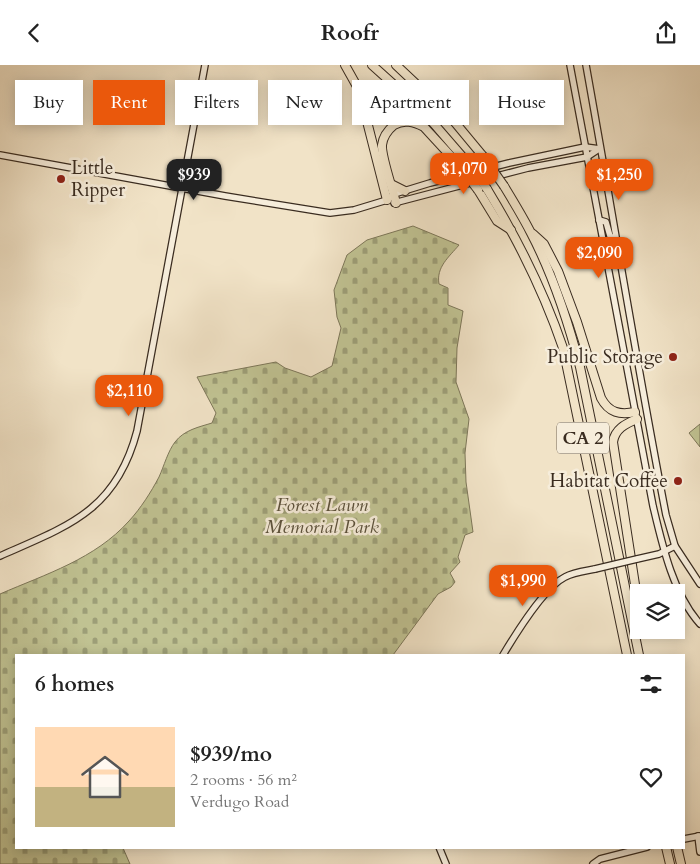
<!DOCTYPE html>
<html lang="en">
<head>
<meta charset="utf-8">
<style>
	:root { --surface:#fff; --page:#f6f6f6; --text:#222; --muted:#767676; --accent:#ea580c }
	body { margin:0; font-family:Cardo,serif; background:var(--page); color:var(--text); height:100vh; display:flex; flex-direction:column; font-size:19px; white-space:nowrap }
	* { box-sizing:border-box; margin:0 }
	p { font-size:16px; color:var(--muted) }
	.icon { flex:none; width:28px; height:28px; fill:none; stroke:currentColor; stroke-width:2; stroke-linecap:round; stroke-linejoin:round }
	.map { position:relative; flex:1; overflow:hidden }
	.side { position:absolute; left:15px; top:589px; width:670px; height:195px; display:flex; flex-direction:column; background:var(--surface); border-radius:0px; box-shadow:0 2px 12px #0003 }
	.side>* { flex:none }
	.top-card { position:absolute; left:15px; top:15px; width:670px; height:45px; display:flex; gap:10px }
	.fabs { position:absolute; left:630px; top:519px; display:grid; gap:10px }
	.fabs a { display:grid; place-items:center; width:55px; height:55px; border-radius:0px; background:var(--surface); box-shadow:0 2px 12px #0003; font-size:25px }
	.price { position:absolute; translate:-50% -42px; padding:0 11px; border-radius:10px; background:var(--accent); color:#fff; font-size:16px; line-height:32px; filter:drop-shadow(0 1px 2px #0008) }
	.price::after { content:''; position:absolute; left:50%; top:30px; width:15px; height:11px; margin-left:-8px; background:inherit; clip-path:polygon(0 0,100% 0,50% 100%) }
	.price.on { background:#222; color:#fff }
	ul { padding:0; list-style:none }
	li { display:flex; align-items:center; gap:15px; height:125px; padding:0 20px }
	li span { display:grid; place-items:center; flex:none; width:140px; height:100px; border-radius:0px; color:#555 }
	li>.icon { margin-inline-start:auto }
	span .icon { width:60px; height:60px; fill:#fffc; stroke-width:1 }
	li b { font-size:21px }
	h2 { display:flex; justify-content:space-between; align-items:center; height:60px; padding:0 20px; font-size:21px }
	.pill { padding:0 18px; border-radius:0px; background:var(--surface); box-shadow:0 2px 12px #0003; font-size:18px; line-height:45px }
	.pill.on { background:var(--accent); color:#fff }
	header { display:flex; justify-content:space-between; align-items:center; height:65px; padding:0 20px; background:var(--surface); font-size:22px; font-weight:600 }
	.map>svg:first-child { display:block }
</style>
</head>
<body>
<header><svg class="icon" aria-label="back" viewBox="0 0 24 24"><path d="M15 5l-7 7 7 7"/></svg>Roofr<svg class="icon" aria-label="share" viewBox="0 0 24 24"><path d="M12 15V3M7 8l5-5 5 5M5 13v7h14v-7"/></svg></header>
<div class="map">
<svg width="700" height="799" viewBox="0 0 700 799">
	<defs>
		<pattern id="cemetery-stones" width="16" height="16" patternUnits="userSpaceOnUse" patternTransform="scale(1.25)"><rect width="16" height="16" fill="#c0c292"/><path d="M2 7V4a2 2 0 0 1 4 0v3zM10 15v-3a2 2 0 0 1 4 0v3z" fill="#9d9e77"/></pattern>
		<pattern id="park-tufts" width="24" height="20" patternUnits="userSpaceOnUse" patternTransform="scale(1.25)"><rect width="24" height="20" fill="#c0c292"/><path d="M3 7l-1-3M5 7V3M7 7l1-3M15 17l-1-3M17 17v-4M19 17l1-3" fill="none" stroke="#9d9e77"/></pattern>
	</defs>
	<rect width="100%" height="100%" fill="#f1e3c7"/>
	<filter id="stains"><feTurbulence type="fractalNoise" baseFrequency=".004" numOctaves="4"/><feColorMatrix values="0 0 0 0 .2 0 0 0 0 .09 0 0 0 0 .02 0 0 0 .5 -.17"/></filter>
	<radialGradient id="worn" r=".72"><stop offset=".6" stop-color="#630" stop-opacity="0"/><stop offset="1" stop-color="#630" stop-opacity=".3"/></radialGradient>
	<path fill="url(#cemetery-stones)" stroke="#7d7759" d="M413,161L459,180C449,192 436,202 439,219L448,223V240L463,246L457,283L456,317L469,354L465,388L466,417L473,467L465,470L458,492L460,497L450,508L455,517L451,522L438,529L393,590H16V782L123,783L130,799H0V529C46,509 95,494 129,456C141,443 151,427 159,412C164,401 168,386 175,377C184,365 199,362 212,358L216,348L197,312L276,297L285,303L311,312L332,301L341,263L337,252L334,225L347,190L367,175Z"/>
	<path fill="url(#park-tufts)" stroke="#7d7759" d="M700,359V382L689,368Z"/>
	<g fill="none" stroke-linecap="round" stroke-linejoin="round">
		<g stroke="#3a2c20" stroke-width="8">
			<g id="secondary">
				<path d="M570,0L653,441C662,479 673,529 700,559"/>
				<path d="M586,0C613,150 637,301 666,450L675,481L700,519"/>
				<path d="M0,90L225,131L330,148L354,145L387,135L394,129L430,118L509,98L585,82L600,84"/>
				<path d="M394,138L528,103L587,92L599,84"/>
				<path d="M599,155L606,157L610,171L615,173"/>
				<path d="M0,491C68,461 116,446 137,366L205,0"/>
				<path d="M637,494L659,489L675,481"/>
				<path d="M503,590C515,570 545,522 565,512C574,507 585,506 595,504"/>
				<path d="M698,771L700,787"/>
				<path d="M684,774L700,771"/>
				<path d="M439,782L446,799"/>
				<path d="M593,799L600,794L647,782"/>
			</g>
		</g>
		<g stroke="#3a2c20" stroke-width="10">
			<g id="highway">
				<path d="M345,0L359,25L387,135"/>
				<path d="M372,0L422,45L467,97"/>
				<path d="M396,0L448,49L482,90"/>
				<path d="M391,119L405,126"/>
				<path d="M504,121C513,136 523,152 531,168C553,210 568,256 580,302L639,590"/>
				<path d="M487,124C518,175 544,227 563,283L627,590"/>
				<path d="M478,125L497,156L511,165"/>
				<path d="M396,138C393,125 381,91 382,80C383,72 388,65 394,60C404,54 414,57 424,62L459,100"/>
				<path d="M533,169L544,179L558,206L577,257L601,333C609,348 620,350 635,347"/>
				<path d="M634,556L638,539L613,377C615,364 625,359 637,354"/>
				<path d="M666,782L670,799"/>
				<path d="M677,782L681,799"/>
			</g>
		</g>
		<use href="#secondary" stroke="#f6eddb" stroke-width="5.5"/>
		<use href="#highway" stroke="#f1e3c7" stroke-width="8"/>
		<g stroke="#3a2c20" stroke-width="8" stroke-linecap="butt">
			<path id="secondary-bridge" d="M595,504L637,494"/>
		</g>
		<g stroke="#3a2c20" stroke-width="10" stroke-linecap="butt">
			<g id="highway-bridge">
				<path d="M482,90L504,121"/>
				<path d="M467,97L487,124"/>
				<path d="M459,100L478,125"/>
			</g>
		</g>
		<use href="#secondary-bridge" stroke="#f6eddb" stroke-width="5.5"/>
		<use href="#highway-bridge" stroke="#f1e3c7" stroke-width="8"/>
	</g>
	<g fill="#8f2418" stroke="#f6eddb" stroke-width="2">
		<circle cx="61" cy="114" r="5"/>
		<circle cx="673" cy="292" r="5"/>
		<circle cx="678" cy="416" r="5"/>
	</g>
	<g text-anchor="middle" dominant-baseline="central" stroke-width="5" stroke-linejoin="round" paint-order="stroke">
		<rect fill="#f6eddb" stroke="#726658" stroke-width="1" x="557" y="357.5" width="52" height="31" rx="4"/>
		<g font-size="18" font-weight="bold" fill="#3a2c20">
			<text x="583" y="373">CA 2</text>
		</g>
		<g font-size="19" fill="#3a2c20" stroke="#f6eddb" text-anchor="end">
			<text x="71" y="103" text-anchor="start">Little<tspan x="71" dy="22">Ripper</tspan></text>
			<text x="663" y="292">Public Storage</text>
			<text x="668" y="416">Habitat Coffee</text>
		</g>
		<g font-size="19" font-style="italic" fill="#5c523c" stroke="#f6eddb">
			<text x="322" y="440">Forest Lawn<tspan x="322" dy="22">Memorial Park</tspan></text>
		</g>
	</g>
	<rect width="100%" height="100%" filter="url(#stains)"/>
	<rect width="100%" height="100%" fill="url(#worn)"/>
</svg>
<div class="fabs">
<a><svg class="icon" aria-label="layers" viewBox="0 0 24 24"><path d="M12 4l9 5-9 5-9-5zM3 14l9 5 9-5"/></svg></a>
</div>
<b class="price" style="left:464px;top:130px">$1,070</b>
<b class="price on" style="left:194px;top:136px">$939</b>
<b class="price" style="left:619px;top:136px">$1,250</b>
<b class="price" style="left:599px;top:214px">$2,090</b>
<b class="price" style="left:129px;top:352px">$2,110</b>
<b class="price" style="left:523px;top:542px">$1,990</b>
<div class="top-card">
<a class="pill">Buy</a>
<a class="pill on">Rent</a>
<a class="pill">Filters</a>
<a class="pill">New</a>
<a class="pill">Apartment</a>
<a class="pill">House</a>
</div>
<section class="side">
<h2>6 homes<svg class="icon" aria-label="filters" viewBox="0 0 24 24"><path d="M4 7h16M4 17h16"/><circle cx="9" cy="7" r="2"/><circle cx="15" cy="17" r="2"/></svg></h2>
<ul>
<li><span style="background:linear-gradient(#ffd9b3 60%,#c2b280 0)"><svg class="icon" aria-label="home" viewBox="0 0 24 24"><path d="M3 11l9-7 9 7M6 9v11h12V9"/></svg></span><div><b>$939/mo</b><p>2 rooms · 56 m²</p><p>Verdugo Road</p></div><svg class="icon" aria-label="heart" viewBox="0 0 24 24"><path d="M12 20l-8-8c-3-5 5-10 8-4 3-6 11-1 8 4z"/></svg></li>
</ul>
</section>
</div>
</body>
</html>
